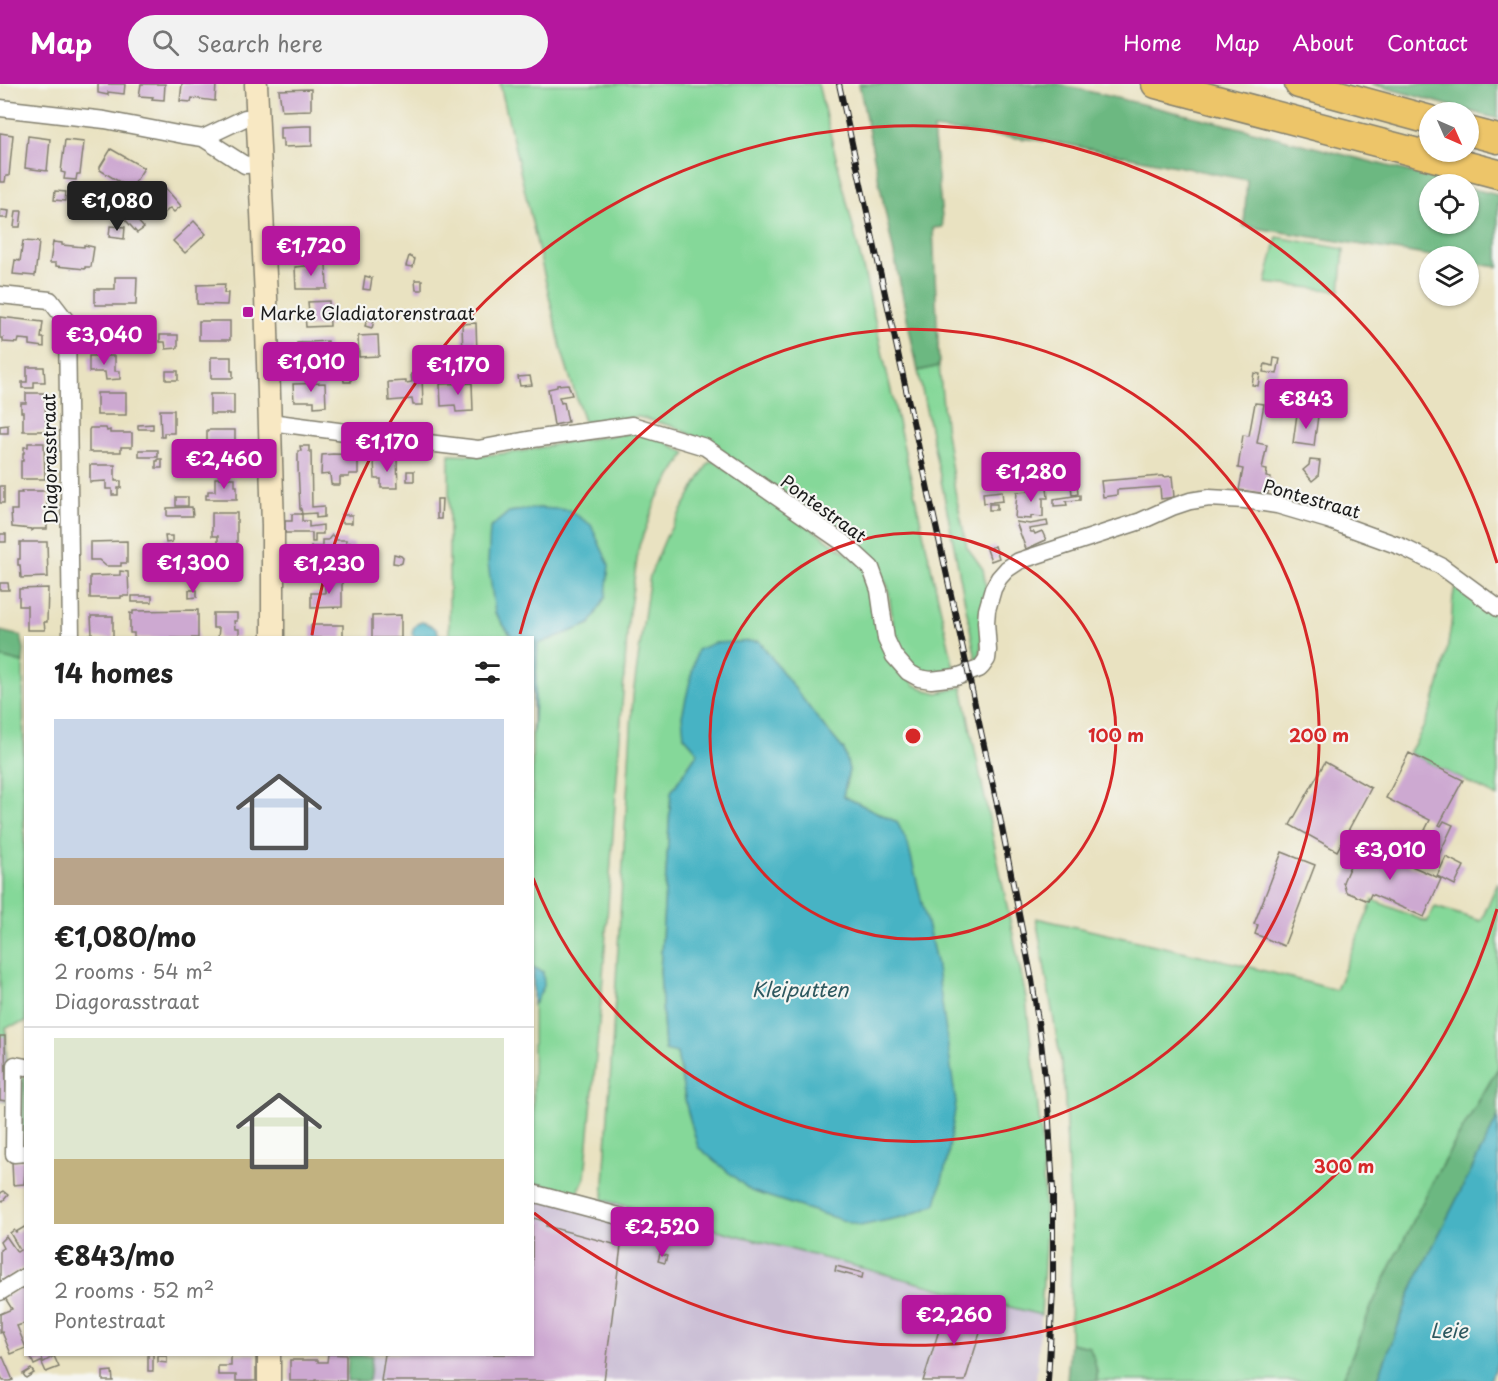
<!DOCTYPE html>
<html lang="en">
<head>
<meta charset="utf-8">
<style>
	:root { --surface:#fff; --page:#f2f2f2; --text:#222; --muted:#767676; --line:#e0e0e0; --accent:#b5179e }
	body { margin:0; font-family:"Playpen Sans",sans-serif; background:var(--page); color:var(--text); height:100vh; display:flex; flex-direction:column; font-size:22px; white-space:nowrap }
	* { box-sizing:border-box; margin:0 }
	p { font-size:20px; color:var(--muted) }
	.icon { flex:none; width:33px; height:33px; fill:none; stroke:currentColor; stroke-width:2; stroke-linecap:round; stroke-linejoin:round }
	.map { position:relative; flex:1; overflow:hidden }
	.side { position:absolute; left:24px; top:552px; width:510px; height:720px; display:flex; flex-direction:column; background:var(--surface); border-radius:0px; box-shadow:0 2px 4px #0004 }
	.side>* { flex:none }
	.needle { width:39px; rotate:135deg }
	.controls { position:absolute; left:1419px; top:18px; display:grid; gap:12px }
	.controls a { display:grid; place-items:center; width:60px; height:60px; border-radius:50%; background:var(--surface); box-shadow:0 2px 4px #0004; font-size:30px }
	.price { position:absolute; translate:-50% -51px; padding:0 14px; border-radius:6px; background:var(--accent); color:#fff; font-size:20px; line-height:39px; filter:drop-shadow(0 2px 3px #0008) }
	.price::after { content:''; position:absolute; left:50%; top:36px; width:18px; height:14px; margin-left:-9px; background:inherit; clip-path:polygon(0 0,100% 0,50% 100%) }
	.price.active { background:#222; color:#fff }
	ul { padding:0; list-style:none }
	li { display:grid; align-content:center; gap:12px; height:318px; padding:0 30px }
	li+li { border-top:2px solid var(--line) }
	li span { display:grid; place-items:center; height:186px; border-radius:0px; color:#555 }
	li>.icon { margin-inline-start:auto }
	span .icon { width:108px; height:108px; fill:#fffc; stroke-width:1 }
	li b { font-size:26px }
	h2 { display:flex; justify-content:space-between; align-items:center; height:72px; padding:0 30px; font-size:26px }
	header { display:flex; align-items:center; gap:36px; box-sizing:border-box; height:84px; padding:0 30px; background:var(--accent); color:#fff }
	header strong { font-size:28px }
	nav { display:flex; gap:33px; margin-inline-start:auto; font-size:21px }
	.search { width:420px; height:54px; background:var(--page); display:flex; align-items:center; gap:15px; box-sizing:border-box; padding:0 21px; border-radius:33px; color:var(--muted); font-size:22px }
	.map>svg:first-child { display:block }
</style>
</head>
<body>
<header>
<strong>Map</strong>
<div class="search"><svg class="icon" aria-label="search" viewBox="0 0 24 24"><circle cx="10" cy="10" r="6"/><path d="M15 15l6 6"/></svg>Search here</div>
<nav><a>Home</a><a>Map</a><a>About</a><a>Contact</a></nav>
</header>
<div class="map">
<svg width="1498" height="1297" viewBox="0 0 1498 1297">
	<rect width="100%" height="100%" fill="#f6f6f2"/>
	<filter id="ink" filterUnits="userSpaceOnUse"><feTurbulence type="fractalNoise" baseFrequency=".0167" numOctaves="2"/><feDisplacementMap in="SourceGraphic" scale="12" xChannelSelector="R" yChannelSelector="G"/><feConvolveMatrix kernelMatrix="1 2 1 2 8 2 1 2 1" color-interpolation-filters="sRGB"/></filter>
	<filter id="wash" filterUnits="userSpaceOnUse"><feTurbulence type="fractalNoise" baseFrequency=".008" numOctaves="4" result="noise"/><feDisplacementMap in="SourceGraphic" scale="24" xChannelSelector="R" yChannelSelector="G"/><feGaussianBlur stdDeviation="1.35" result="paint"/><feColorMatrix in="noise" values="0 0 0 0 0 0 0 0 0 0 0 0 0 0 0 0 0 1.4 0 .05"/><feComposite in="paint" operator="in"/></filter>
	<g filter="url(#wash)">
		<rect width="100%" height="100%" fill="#e9e2c1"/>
		<path fill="#cbbfd5" d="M533,1098L1041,1231L1036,1297H369L372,1271L532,1270Z"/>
		<g fill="#85d899" stroke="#507a5a" stroke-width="1.5" fill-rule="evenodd">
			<path d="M500,0H818L864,188L954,584L932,589H920L900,569L894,546L888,503L873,475L823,435L710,360L675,343L639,333L584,338L562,268Z"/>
			<path d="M1277,153L1344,165L1340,207L1266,199Z"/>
			<path d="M939,282L945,341L955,407L967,463L983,485L986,504L980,573L976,575L943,406L918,287Z"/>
			<path d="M635,348L660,355L686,369L657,414L639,462L628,537L602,906L585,1093L577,1110L533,1098V920L535,918L543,888L532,883V650L538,560L590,540L540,424L509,428L490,444L495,529L512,553L449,554V370L488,371L519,368L567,358Z"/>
			<path d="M714,377L851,472L867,486L884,563L915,601L926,606L938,609L962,603L1026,914L1041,1051L1046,1147L1041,1231L603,1116L633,611L650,491L666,453L709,378ZM818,635L844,666L849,686L843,712L897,738L936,1120L907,1132L687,1025L677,968L665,966L660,888L671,708L698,668L684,652Z"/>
			<path d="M1461,503L1498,533V713L1409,669C1434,631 1445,586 1451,541C1453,528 1451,516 1455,504Z"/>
			<path d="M0,573L23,579L26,938L6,943L7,1018L0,1017Z"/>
			<path d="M1498,798V984L1436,1091L1372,1221L1342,1297H1097V1286L1089,1263L1070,1259L1071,1158L1064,995L1036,834L1239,880L1336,906L1373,816L1427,838L1435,823L1481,837Z"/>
			<path d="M25,992V1063L19,1057L21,995Z"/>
		</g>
		<g fill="#6cb881" stroke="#446a4e" stroke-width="1.5">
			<path d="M859,0H1058L1221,39L1457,100H1430V140H1468L1469,104L1498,111V183L1469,179L1468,172H1432L1244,142L1247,96L1054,58L933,45L943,143L933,144L939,282L918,287Z"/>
			<path d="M1372,0H1498V35Z"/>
			<path d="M0,547L21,552L24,565L23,579L0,573Z"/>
			<path d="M1498,984V1033L1414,1200L1377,1297H1342L1372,1221L1436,1091Z"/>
			<path d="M1070,1259L1089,1263C1095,1274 1097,1285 1097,1297H1067Z"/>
			<path d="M348,1271H372L369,1297H347Z"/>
		</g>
		<g fill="#47b3c4" stroke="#326870" stroke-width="1.5">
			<path d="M540,424L569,426L591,441L609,481L606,512L590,540L538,560L533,650L532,554L512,553L495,529L488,479L490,444L509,428Z"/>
			<path d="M422,538C430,540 439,544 439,553H414L412,550C413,543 415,540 422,538Z"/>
			<path d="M759,557L818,635L844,666L849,686L843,712L897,738L908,760L936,877L956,1019L947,1077L936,1120L907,1132L860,1142L751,1107L698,1063L687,1025L677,969L665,966L660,888L671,708L698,668L684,652L682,632L697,566L714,559Z"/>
			<path d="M533,883L543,888L544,902L535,919L533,920Z"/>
			<path d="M1498,1033V1277L1490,1297H1377L1414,1200Z"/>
		</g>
		<g id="blocks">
			<g fill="#cda9d1">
				<path d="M98,0H125L124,10L108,8V11L98,9Z"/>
				<path d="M141,0H165L164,16L152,15L153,13L139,12Z"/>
				<path d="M182,0H216L215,17L192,14L191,18L180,17Z"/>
				<path d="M311,5V26L282,27L279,6Z"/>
				<path d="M305,42H312V62L283,63V55H280V43Z"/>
				<path d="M0,49L13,51L9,92H6L5,98H0Z"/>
				<path d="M28,52L50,55L47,87L25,84Z"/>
				<path d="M65,56L84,58L80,90H77L76,96L64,95L65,89L61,88Z"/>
				<path d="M111,65L144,84L131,105L100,86V83Z"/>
				<path d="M161,99L181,122L174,128L170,124L160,133L143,115Z"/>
				<path d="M55,107L66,108L65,117L54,116Z"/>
				<path d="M1,126L9,127L8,134H0Z"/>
				<path d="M16,127H22L20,143H14Z"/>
				<path d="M129,127L144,144L137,149L123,133Z"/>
				<path d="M194,137L206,150L185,169L173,157Z"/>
				<path d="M110,142L125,143L124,155L109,153Z"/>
				<path d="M23,157L39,158L35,192L13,190L15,176L20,177Z"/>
				<path d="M53,158L62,159V161L84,163V161L94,163L91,183H85V185L56,182V179H50Z"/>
				<path d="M409,172L415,175L413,183L406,182Z"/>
				<path d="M326,180L327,205H296L295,183Z"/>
				<path d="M365,192L372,194L370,206L363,205Z"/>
				<path d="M115,193H137L136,221H95V205H115Z"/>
				<path d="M415,196H422V206H416Z"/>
				<path d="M225,200L224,209H228L227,221L197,220V201Z"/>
				<path d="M329,217L330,242L306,243L305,230H309L308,218Z"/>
				<path d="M0,233L43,238L41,254H44V263L30,261V256L19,255L18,259L3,258V254H0Z"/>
				<rect x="88" y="235" width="34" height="23"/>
				<path d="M367,235L374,237L372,244L365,242Z"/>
				<rect x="199" y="237" width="31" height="19"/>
				<path d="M476,239L477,270H463L462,240Z"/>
				<rect x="139" y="248" width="15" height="14"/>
				<path d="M160,251H178V264L166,265L165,258H160Z"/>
				<path d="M378,251L379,272L359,273L358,252Z"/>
				<path d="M328,257L329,280L298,282L297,259Z"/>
				<path d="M89,272H115V287H120V295L106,296L105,288H89Z"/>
				<path d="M211,273H231V287H233V294H211Z"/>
				<path d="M1274,274L1280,275L1277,290L1263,288L1265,280L1273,282Z"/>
				<path d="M421,277H428L429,291L422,292L423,321H413L412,315L389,317L388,298L406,297V299L412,298L411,290H414L413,288L421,287Z"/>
				<path d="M27,283H44L45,298H34V304H22V298H27Z"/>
				<rect x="166" y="287" width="12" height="9"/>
				<path d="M351,287V298H344L343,288Z"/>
				<path d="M324,288H335V292L324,293Z"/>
				<path d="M1254,289L1260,290L1258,302L1252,301Z"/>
				<path d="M530,292L532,301L520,302L518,293Z"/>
				<path d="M325,299L326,322L314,323V317H294L293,300Z"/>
				<path d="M472,299L473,327L456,328L455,321L441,322L440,300Z"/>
				<path d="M568,300L572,311L559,313L561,319L564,318L568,338L554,341L548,305L557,303V301Z"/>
				<path d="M26,309H45L46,347H23V328H21V319H26Z"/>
				<rect x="97" y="309" width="29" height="22"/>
				<rect x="210" y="310" width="24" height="20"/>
				<path d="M1255,319L1264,320L1257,359L1267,361L1262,385L1267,386L1266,393L1271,394L1268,410L1239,406L1243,385L1238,384L1243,351L1249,352Z"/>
				<path d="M160,326H174V349H164V353H161Z"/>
				<path d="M1297,330L1318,332L1314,362L1293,359Z"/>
				<path d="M153,340V345H138V341Z"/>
				<path d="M8,341V349H0V342Z"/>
				<path d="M90,344H106L107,347L110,346V349H132V363H121V368H89V346Z"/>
				<path d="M207,346H235V380L227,379V386H207V379H212V371H210V362H207Z"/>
				<path d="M28,359H44L45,395H21V377H23V369H24V363H28Z"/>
				<path d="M300,362H309V367H311L312,423L324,422V433L316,434V429L302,430L301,425H300L298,383V367H301Z"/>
				<rect x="139" y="366" width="19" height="7"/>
				<path d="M333,370L358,371V390H349V393H340V401H333L331,400L330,390L321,391L322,371Z"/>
				<path d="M158,375H162V384H156V377H158Z"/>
				<path d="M389,375H397L398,404H381V395H375L374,376H389Z"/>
				<path d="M1310,376L1320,377L1318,392L1312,397L1303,386L1309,381Z"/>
				<path d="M90,381H115V397H121V404H118V411H112V405H106V397L90,398Z"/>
				<rect x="407" y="387" width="7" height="10"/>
				<path d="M1161,392H1164V393L1172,392L1174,413L1161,415L1160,403L1117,406V411L1103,413L1101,397Z"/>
				<path d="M215,394H235V402H237V415H206V411H208V407H215Z"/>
				<path d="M1071,400H1077L1078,410L1072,411Z"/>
				<rect x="0" y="402" width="4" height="17"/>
				<path d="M1047,403L1048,414H1043V433L1031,432V435L1015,434L1017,408L1031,407V404Z"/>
				<path d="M21,407H47V445H33V446L31,447V445L12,443L11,426H17V409H22Z"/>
				<path d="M1002,407L1003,417L984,419L983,409Z"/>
				<path d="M1080,411V416L1066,417L1067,421L1054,422V415Z"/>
				<rect x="176" y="413" width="12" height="9"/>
				<path d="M437,415H442L441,435H437Z"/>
				<rect x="989" y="420" width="8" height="6"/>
				<path d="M192,423L193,432H167V424Z"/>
				<path d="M212,429H237V466H218V452H212Z"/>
				<path d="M292,430H302V437H309V443L323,441V450H315V458H312V449H285V437H292Z"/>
				<rect x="342" y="431" width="10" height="8"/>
				<path d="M1047,437L1048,442L1029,445L1031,448H1034L1035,450L1042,447L1046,456L1026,465L1016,438L1030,440Z"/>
				<rect x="0" y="450" width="6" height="8"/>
				<path d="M332,451L336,456H346V459H354V474L347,473L345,478H311V463H322V456H328Z"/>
				<path d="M165,452H172V458L166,459Z"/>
				<path d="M127,457V479H121V482H106L99,476H90V458Z"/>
				<path d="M20,458H47L48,493L21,494L20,481H18V475H20Z"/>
				<path d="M995,462L999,474L991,477L987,465Z"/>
				<rect x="180" y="466" width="13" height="6"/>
				<path d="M394,470L401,472L403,474L402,479L400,480L393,479Z"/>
				<path d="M120,487L128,488L129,512H121V514H90V492L120,491Z"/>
				<path d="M325,493H342V523L311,524V509H325Z"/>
				<path d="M0,499H8L9,506H0Z"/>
				<path d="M48,504L47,538H44L45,546H27V522H19V505Z"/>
				<path d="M189,506H197V513L189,514Z"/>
				<rect x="132" y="512" width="20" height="6"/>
				<path d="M198,526V554H134V549H130V529L133,530V527Z"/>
				<path d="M213,529H237V537H234L235,545H239V553L218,554L219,544H213Z"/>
				<path d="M401,531V554H372V532Z"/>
				<path d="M91,532H113V554H90V550H92Z"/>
				<rect x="311" y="541" width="32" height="13"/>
				<path d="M1409,669L1463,696L1439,741L1441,742L1444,737L1453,741L1434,781L1414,771L1418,765L1416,764L1430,736L1386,714Z"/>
				<path d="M1325,678L1371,704L1337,767L1290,741Z"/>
				<path d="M1359,761L1366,763V762L1441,795L1424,833L1371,810L1368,817L1346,808L1343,798Z"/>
				<path d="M1282,768L1315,781L1284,862L1255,850L1258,841L1254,840Z"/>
				<path d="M1446,773L1464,782L1455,801L1437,792Z"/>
				<path d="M0,952H5L6,1017L0,1016Z"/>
				<path d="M26,1076L24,1100L13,1101L12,1077Z"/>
				<path d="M3,1107L8,1111L3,1117L0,1115V1110Z"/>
				<path d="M534,1134L547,1138L546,1142L621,1162L604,1297H381L385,1270H532V1138Z"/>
				<path d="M26,1142V1182L0,1198V1166L3,1164L0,1158L6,1152L17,1168L20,1166L10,1149L14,1146L16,1148Z"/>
				<path d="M660,1170L667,1172L665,1179L658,1177Z"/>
				<path d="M836,1182L863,1189L862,1194L835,1187Z"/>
				<path d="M26,1201V1239L17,1242L26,1264L11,1270L2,1248L0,1249V1230L12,1225L5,1214Z"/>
				<path d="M947,1221L985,1233L965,1297H923Z"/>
				<path d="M911,1228L919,1231L915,1243L907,1240Z"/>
				<path d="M38,1270H41L43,1277L34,1281L31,1274Z"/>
				<rect x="148" y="1270" width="5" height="17"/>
				<path d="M231,1270H256V1297H236V1291H218V1282H231Z"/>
				<path d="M328,1270L346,1271V1297L315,1296V1297H290V1276H318V1278H327Z"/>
				<path d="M54,1272L59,1283L46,1288L42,1279Z"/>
				<path d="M158,1272H167V1279L158,1278Z"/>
				<path d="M3,1273L13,1296L10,1297H3L0,1290V1275Z"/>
				<path d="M31,1285L34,1289L26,1294L23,1290Z"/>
				<path d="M112,1287L113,1297H103V1288Z"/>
			</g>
		</g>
	</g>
	<g filter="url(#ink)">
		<use href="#blocks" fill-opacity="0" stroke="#827f6e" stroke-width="1.5"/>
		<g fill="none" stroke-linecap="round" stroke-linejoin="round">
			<g stroke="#827f6e" stroke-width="19">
				<g id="street">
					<path d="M0,24L105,36L183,51L203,54L245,81L259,80"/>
					<path d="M203,54L245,34H256"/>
					<path d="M0,211L50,216L67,238L71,554"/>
					<path d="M270,338L436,360L478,365L533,355L632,341L705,363L845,460L871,484L879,506L886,555L894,572L908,588L919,594L931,596L956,593L979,585L982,582L987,575L988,566L986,538L987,526L993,505L999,494L1007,485L1019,477L1141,437L1172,423L1190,417L1209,414L1245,416L1277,421L1328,436L1402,463L1441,482L1498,524"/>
					<path d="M26,983L15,981L14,1070L26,1069"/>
					<path d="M532,1109L649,1140"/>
					<path d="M0,1208L26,1192"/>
				</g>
			</g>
			<g stroke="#827f6e" stroke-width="25">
				<g id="secondary">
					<path d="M256,0L266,213L273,442V554"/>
					<path d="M269,1297V1270"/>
				</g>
			</g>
			<g stroke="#827f6e" stroke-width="31">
				<g id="highway">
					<path d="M1156,0L1498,90"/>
					<path d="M1299,0L1430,36"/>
					<path d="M1468,47L1498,55"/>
				</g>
			</g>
			<use href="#street" stroke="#fff" stroke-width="16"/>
			<use href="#secondary" stroke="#f8e8c3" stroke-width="22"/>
			<use href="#highway" stroke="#edc569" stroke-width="28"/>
			<g stroke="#1c1c1c" stroke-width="6">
				<path id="rail" d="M839,0L1000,734L1032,896L1041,958L1048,1021L1053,1106V1207L1048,1297"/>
			</g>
			<use href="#rail" stroke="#f6f6f2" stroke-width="4" stroke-dasharray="11" stroke-linecap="butt"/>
		</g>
	</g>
	<g fill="none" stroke="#d62828" stroke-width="3">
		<circle cx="913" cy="652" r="203"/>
		<path d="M520 550A406 406 0 1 1 533 794"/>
		<path d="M1497 825A609 609 0 0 1 534 1129M312 551A609 609 0 0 1 1497 479"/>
	</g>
	<rect fill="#b5179e" stroke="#f6f6f2" stroke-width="2" x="242" y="222" width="12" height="12" rx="3"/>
	<g text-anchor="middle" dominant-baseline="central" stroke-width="4.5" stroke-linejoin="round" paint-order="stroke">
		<g font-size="18" fill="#1c1c1c" stroke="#f6f6f2" text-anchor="start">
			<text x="260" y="228">Marke Gladiatorenstraat</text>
		</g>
		<g font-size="18" fill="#1c1c1c" stroke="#f6f6f2">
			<text transform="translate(49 375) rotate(-91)">Diagorasstraat</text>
			<text transform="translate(1312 414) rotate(16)">Pontestraat</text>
			<text transform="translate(824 424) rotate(36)">Pontestraat</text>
		</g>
		<g font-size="20" font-style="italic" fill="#2d585f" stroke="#f6f6f2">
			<text x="800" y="905">Kleiputten</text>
			<text x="1449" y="1246">Leie</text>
		</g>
	</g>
	<circle cx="913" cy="652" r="9" fill="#d62828" stroke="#f6f6f2" stroke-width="3"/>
	<g font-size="18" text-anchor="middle" font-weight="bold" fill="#d62828" stroke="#f6f6f2" stroke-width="4.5" stroke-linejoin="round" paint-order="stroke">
		<text x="1116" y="658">100 m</text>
		<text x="1319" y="658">200 m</text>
		<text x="1344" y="1089">300 m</text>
	</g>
</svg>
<div class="controls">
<a><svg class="needle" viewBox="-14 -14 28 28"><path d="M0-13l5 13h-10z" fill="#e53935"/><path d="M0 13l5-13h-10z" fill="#767676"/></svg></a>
<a><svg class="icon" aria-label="locate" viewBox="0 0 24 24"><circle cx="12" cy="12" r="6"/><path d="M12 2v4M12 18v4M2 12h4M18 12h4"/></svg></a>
<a><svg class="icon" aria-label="layers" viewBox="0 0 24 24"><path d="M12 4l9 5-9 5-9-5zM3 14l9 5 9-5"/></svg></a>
</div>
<b class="price active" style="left:117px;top:148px">€1,080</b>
<b class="price" style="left:311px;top:193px">€1,720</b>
<b class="price" style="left:104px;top:282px">€3,040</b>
<b class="price" style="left:311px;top:309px">€1,010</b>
<b class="price" style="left:458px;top:312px">€1,170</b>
<b class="price" style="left:1306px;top:346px">€843</b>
<b class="price" style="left:387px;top:389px">€1,170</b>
<b class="price" style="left:224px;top:406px">€2,460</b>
<b class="price" style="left:1031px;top:419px">€1,280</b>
<b class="price" style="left:193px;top:510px">€1,300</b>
<b class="price" style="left:329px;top:511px">€1,230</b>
<b class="price" style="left:1390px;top:797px">€3,010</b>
<b class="price" style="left:662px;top:1174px">€2,520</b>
<b class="price" style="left:954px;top:1262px">€2,260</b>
<section class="side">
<h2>14 homes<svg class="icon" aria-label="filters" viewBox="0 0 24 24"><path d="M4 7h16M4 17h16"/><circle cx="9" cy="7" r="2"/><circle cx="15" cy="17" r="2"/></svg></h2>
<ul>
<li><span style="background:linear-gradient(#c9d6e8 75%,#b9a48a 0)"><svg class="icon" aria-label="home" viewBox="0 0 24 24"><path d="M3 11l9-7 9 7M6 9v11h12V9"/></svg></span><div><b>€1,080/mo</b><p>2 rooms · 54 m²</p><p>Diagorasstraat</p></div></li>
<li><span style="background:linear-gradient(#dfe7d0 65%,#c2b280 0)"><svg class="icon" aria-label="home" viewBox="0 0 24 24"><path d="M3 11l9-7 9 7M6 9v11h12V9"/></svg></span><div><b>€843/mo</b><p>2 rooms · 52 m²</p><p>Pontestraat</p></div></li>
</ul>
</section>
</div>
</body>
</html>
